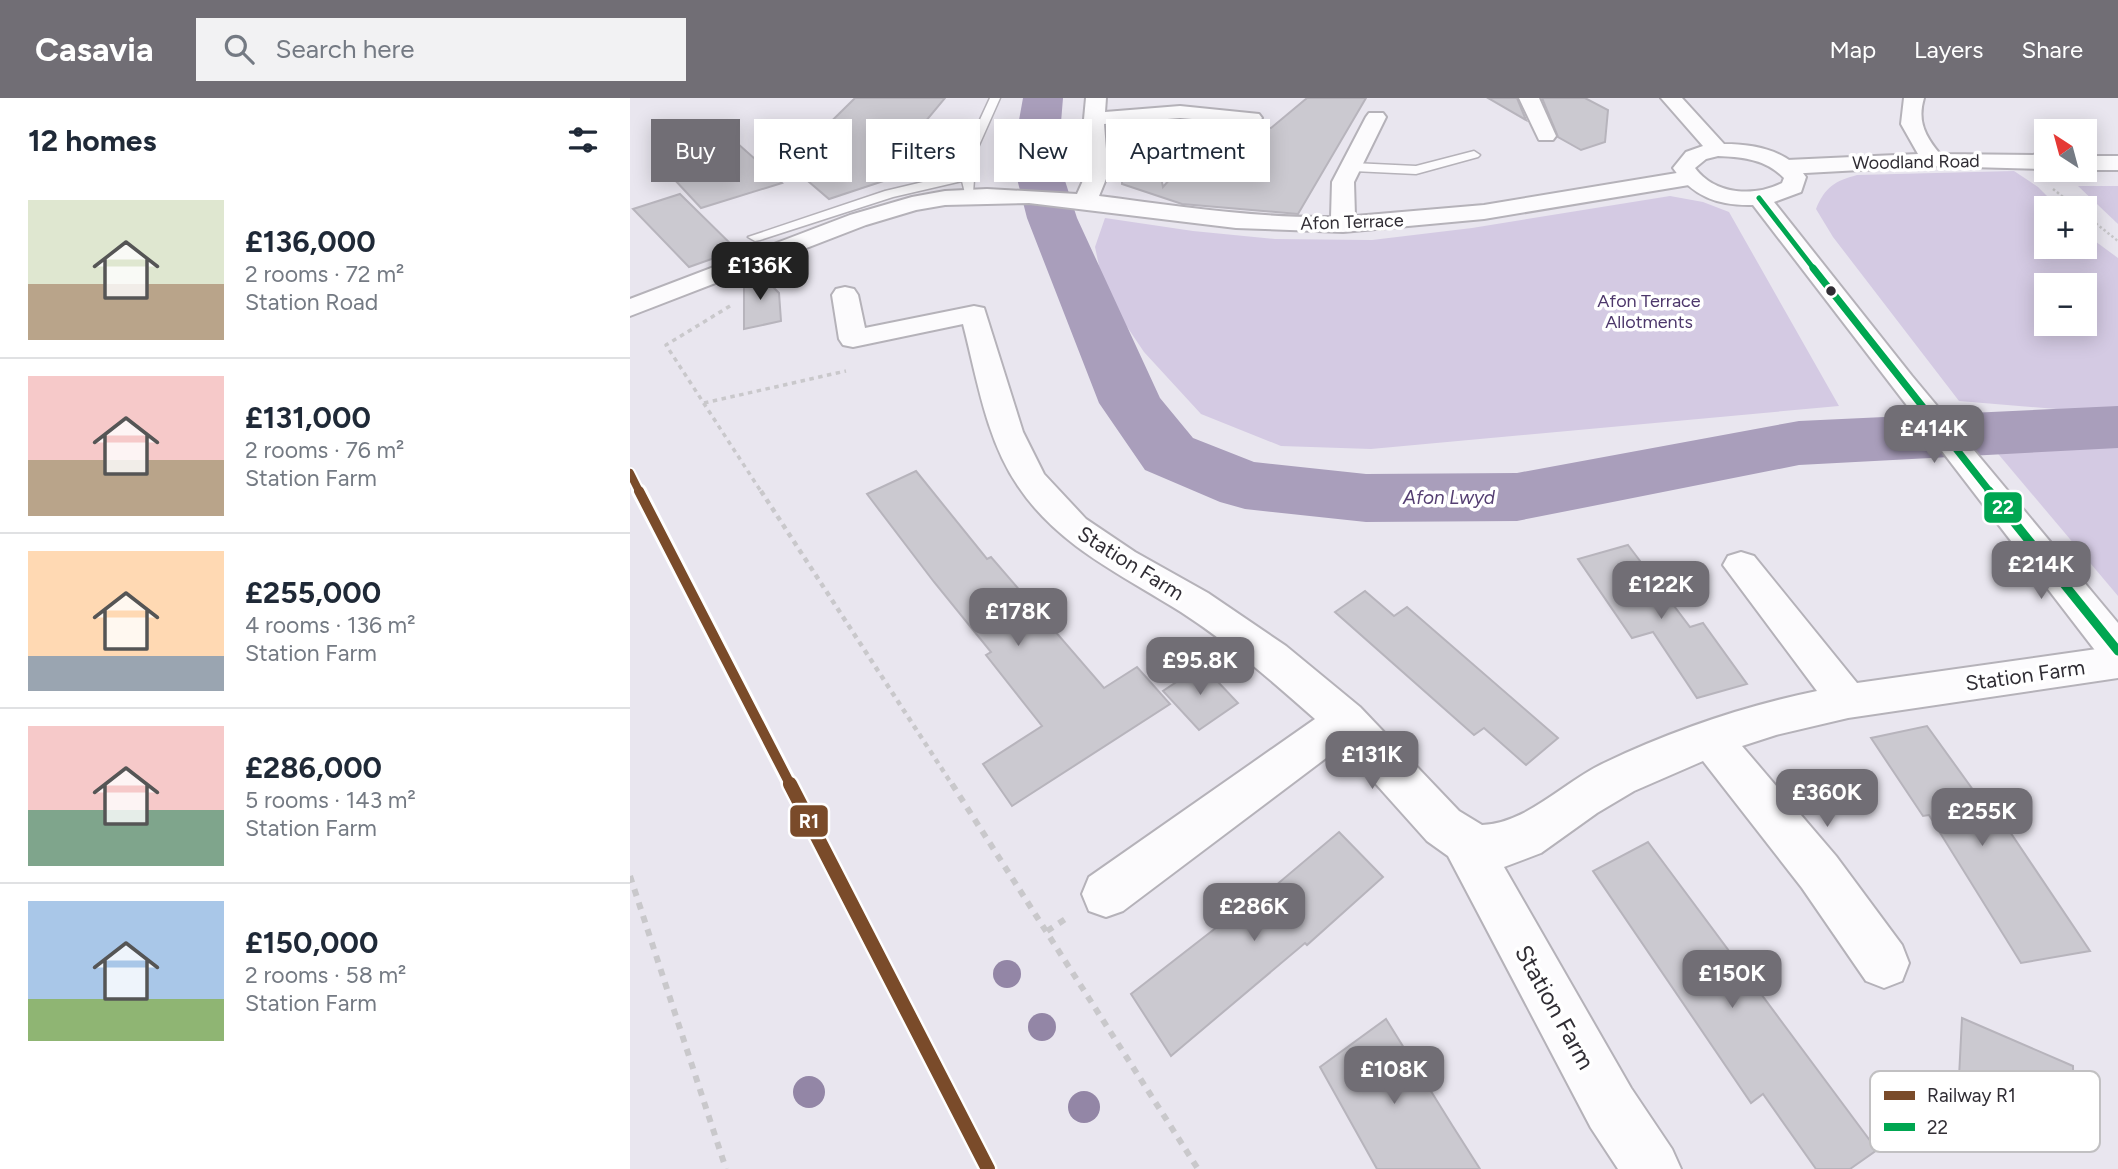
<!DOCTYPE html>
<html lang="en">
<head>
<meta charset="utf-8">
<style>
	:root { --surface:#fff; --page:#f2f2f3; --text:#1f2937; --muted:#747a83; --line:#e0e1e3; --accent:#716e75 }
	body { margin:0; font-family:Figtree,sans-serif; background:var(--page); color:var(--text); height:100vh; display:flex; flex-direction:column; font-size:26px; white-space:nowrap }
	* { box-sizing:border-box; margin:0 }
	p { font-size:23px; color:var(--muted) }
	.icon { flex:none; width:38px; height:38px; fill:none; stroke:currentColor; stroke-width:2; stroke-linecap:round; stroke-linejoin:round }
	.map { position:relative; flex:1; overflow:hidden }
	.sheet { display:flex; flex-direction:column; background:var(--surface); width:630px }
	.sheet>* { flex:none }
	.hud { position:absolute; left:21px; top:21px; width:665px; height:63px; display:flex; gap:14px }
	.needle { width:46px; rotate:324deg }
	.buttons { position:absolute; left:1404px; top:21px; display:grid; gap:14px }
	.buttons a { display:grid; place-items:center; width:63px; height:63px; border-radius:0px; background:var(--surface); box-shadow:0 4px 18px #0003; font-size:35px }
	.price { position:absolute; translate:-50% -60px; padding:0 16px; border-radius:14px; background:var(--accent); color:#fff; font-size:23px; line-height:46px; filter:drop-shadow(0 2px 4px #0008) }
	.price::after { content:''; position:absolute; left:50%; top:42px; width:21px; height:16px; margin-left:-10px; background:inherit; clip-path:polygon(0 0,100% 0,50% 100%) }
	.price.current { background:#222; color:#fff }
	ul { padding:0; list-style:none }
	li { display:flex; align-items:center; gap:21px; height:175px; padding:0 28px }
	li+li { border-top:2px solid var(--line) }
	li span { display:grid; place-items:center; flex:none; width:196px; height:140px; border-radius:0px; color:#555 }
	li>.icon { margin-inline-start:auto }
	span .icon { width:84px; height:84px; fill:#fffc; stroke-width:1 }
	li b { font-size:30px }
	h2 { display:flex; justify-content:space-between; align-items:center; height:84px; padding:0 28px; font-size:30px }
	.chip { padding:0 24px; border-radius:0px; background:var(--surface); box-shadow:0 4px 18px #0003; font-size:24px; line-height:63px }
	.chip.current { background:var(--accent); color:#fff }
	header { display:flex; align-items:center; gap:42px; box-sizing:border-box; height:98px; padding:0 35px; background:var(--accent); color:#fff }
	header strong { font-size:33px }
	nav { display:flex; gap:38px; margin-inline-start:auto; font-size:24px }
	.search { width:490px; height:63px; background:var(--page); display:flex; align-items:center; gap:18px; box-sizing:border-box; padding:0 24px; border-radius:0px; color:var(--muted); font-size:26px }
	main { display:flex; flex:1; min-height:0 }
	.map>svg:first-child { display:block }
</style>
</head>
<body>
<header>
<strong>Casavia</strong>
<div class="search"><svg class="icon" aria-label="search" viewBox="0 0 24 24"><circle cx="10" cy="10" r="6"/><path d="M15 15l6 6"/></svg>Search here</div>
<nav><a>Map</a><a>Layers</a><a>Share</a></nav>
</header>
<main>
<section class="sheet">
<h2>12 homes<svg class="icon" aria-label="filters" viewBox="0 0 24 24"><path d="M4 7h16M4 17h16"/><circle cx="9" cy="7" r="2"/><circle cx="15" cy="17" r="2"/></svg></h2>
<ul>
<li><span style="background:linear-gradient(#dfe7d0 60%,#b9a48a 0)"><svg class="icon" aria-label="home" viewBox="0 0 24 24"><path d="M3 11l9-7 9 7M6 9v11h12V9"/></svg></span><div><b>£136,000</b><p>2 rooms · 72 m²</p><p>Station Road</p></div></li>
<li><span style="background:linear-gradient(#f6c9c9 60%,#b9a48a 0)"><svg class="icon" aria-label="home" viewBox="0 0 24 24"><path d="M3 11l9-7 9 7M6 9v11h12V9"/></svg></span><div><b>£131,000</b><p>2 rooms · 76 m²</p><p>Station Farm</p></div></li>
<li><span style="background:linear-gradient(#ffd9b3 75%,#9aa5b1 0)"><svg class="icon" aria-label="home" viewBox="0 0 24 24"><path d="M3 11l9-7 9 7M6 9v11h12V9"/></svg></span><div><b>£255,000</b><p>4 rooms · 136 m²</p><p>Station Farm</p></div></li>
<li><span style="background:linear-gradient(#f6c9c9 60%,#7fa58c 0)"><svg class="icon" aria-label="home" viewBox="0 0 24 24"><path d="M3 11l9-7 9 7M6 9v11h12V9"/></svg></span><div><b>£286,000</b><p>5 rooms · 143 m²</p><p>Station Farm</p></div></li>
<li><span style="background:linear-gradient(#a9c7e8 70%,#8fb573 0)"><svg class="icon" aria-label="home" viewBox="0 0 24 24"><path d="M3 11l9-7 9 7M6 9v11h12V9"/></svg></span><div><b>£150,000</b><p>2 rooms · 58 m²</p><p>Station Farm</p></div></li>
</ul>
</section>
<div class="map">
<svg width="1488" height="1071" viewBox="0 0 1488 1071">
	<rect width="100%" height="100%" fill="#e9e6ef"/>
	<g fill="#d4cae3" fill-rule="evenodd">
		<path d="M1384,73L1408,89L1429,110H1416V149H1454V135L1488,160V316L1329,303L1203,139L1186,111C1195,89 1205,83 1227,77ZM1454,187V226H1416V187Z"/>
		<path d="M1448,88H1488V126Z"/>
		<path d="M1040,98L1073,104L1099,114L1209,308L741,351L651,348L571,316L514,254L475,196L465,149L475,120L563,133L645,141L742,142L842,130Z"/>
		<path d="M1488,346V498L1364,351Z"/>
	</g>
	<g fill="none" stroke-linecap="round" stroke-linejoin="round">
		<path fill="#a99ebb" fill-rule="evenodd" d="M393,0H433L428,61L447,120L530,300L563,340L624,364L736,376L887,375L1169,323L1488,308V350L1169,367L887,423L736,424L615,411L590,404L515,372L469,305L397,120L382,61Z"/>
	</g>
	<g fill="#cbc9d0" stroke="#b7b4bc" stroke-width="2">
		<path d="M225,0H315L270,54L293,70L199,101L158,66Z"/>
		<path d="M677,0H736L668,116L552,106L492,86L491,27L519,25L533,89L588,26L641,30Z"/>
		<path d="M858,0H887L896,22Z"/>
		<path d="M912,0H955L978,12L975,44L951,52L928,39Z"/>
		<path d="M107,45L152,85L71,110L30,66Z"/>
		<path d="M50,96L107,152L59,169L3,111Z"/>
		<path d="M126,172L149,195L151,223L114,231V177Z"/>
		<path d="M286,373L357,461L361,459L474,590L507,569L540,606L382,708L353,666L412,628L356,557L361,554L304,484L237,396Z"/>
		<path d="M998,447L1060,529L1073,525L1117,586L1067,600L1023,534L1002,540L948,461Z"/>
		<path d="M735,493L764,518L777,509L928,640L896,667L854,630L844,637L705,514Z"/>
		<path d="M572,567L608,605L569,632L533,593Z"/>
		<path d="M1297,628L1359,714L1366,713L1460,853L1391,865L1299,717L1293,718L1241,640Z"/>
		<path d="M709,734L753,779L677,847L675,845L541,958L501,896L623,801L626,804Z"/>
		<path d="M1018,744L1247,1052L1220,1071H1186L1133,996L1121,1005L963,773Z"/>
		<path d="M1332,920L1443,968L1444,1051L1328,999Z"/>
		<path d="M756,921L822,1027L850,1071H747L690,969Z"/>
	</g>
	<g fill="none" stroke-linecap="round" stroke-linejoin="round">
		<g stroke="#b5b2b9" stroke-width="3">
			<g id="lane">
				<path d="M360,0H370L346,54L343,95H335L332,83L263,99L130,142L125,143L118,139L255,93L331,75L335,54Z"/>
				<path d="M844,53L850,57L848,59L786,76L723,73L717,69L723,65L786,68Z"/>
			</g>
		</g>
		<g stroke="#b5b2b9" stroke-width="4">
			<g id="street">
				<path d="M456,0H476L475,14L550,8L629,16L632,20L629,24L622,26L550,20L474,26L478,76L469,98C547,108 623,120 701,119L702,84L736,19L739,15H753L756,19L724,84L725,118L854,107L1059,73L1067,75L1070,80L1067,85L1059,87L854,121L713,134L606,130L399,105L315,107L286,112L236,127L0,218V201L220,117L282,99L315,93L357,91L447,96L456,76L454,21Z"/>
				<path d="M889,0H909L926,38L923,42H909Z"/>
				<path d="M1274,0H1294C1287,23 1295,38 1310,56L1416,57V71L1304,68L1157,76L1149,74L1146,69L1149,64L1157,62L1288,56L1271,26Z"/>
				<rect x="1454" y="58" width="34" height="14"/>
				<path d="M215,189L224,191L228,197L235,230L344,208L354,210L393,334L414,376L456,421L505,454L578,495L656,548L730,609L829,713L852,727C898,725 933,684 974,665C1041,633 1114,608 1187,593L1093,467L1098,458L1111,454L1124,458L1227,585L1488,548V580L1218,620L1146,637L1112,648L1206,758L1272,847L1279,865L1272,883L1254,890L1236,883L1172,790L1073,663L1004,693L967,715L911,755L874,769L1001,990L1042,1051L1051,1071H988L961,1030L818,758L797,743L712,648L493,813L476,819L459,813L452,796L459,779L685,621C642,583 599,545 551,514C492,477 428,448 388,388C356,341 347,280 333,226L223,249L213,247L209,241L202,197L206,191Z"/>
			</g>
		</g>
		<g stroke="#b5b2b9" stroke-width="4">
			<path id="secondary" d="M1031,0H1052L1094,46C1124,46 1158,52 1176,79L1171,94L1144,104L1282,278L1488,525V569L1474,564L1123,107C1088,108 1062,98 1043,70L1056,54L1073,48ZM1088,58C1112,59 1136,61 1154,80L1152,85C1124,99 1085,97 1065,70L1076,61Z"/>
		</g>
		<g stroke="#c9c8cb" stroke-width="2.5" stroke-dasharray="2.5 2.5" stroke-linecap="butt">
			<path d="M1423,91L1447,110"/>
			<path d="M1454,116L1488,143"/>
		</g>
		<g stroke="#c9c8cb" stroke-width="3.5" stroke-dasharray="4.5 4.5" stroke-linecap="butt">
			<path d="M100,208L36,247L132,395"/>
			<path d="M74,305L216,273"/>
		</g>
		<path stroke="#c9c8cb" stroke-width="4.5" stroke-dasharray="5 5" stroke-linecap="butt" d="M131,393L323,688"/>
		<g stroke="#c9c8cb" stroke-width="6" stroke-dasharray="7 7" stroke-linecap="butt">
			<path d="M322,686L568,1071"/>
			<path d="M0,778L96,1071"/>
			<path d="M417,833L437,820"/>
		</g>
		<use href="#lane" fill="#fcfbfd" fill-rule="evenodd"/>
		<use href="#street" fill="#fcfbfd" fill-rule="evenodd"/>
		<use href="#secondary" fill="#fcfbfd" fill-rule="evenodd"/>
		<g stroke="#fff" stroke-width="8">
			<path id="bus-1-far2" d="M1129,100L1184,171"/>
		</g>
		<g stroke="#fff" stroke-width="11">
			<path id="bus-1-far1" d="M1183,170L1361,395"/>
		</g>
		<g stroke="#fff" stroke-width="14">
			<path id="bus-1" d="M1359,393L1488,553"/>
		</g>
		<use href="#bus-1-far2" stroke="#00a651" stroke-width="5"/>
		<use href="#bus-1-far1" stroke="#00a651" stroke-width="7"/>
		<use href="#bus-1" stroke="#00a651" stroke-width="9"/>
		<g stroke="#fff" stroke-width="12">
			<path id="rail-1-far2" d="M0,375L10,395"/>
		</g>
		<g stroke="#fff" stroke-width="16">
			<path id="rail-1-far1" d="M9,393L161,688"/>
		</g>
		<g stroke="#fff" stroke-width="19">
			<path id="rail-1" d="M160,686L358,1071"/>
		</g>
		<use href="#rail-1-far2" stroke="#7a4b2a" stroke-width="8"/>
		<use href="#rail-1-far1" stroke="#7a4b2a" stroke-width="10"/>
		<use href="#rail-1" stroke="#7a4b2a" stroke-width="14"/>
	</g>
	<g fill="#9386a6">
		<circle cx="377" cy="876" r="14"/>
		<circle cx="412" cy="929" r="14"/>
		<circle cx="179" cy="994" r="16"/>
		<circle cx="454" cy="1009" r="16"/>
	</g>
	<circle fill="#302d34" stroke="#fff" stroke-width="2.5" cx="1201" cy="193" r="6"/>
	<g text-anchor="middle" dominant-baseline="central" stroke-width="7" stroke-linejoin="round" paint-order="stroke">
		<g font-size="18" fill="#302d34" stroke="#fff">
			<text transform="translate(1286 64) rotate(-1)">Woodland Road</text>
			<text transform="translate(722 124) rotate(-2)">Afon Terrace</text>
		</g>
		<g font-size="18" fill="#4d376b" stroke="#fff">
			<text x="1019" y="203">Afon Terrace<tspan x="1019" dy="21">Allotments</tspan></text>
		</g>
		<g font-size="19" font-style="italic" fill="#543e72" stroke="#fff">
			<text x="819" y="399">Afon Lwyd</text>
		</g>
		<g font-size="21" fill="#302d34" stroke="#fff">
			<text transform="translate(501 465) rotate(32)">Station Farm</text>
			<text transform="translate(1395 577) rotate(-8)">Station Farm</text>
		</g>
		<g font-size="24" fill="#302d34" stroke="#fff">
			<text transform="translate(925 909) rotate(61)">Station Farm</text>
		</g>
	</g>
	<rect x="1240" y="973" width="230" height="81" rx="10" fill="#fff" stroke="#c1c0c2" stroke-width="2"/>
	<rect x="1254" y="993" width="31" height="9" fill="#7a4b2a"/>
	<rect x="1254" y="1025" width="31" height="8" fill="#00a651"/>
	<g font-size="19" fill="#302d34">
		<text x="1297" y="1004">Railway R1</text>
		<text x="1297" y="1036">22</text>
	</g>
	<g stroke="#fff" stroke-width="2.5">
		<rect x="1353" y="393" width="40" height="33" rx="7" fill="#00a651"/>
		<rect x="159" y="706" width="40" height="34" rx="7" fill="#7a4b2a"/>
	</g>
	<g font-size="19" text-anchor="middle" font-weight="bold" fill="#fff">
		<text x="1373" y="416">22</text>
		<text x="179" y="730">R1</text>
	</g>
</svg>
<div class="buttons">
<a><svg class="needle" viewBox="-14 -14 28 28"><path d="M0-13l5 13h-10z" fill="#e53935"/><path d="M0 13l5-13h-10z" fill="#747a83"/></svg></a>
<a>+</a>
<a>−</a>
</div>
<b class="price current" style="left:130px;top:204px">£136K</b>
<b class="price" style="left:1304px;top:367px">£414K</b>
<b class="price" style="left:1411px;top:503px">£214K</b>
<b class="price" style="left:1031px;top:523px">£122K</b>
<b class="price" style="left:388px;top:550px">£178K</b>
<b class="price" style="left:570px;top:599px">£95.8K</b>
<b class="price" style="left:742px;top:693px">£131K</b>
<b class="price" style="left:1197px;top:731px">£360K</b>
<b class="price" style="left:1352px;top:750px">£255K</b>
<b class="price" style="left:624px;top:845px">£286K</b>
<b class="price" style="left:1102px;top:912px">£150K</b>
<b class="price" style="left:764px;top:1008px">£108K</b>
<div class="hud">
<a class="chip current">Buy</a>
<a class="chip">Rent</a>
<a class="chip">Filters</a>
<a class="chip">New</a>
<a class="chip">Apartment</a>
</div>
</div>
</main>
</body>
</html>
